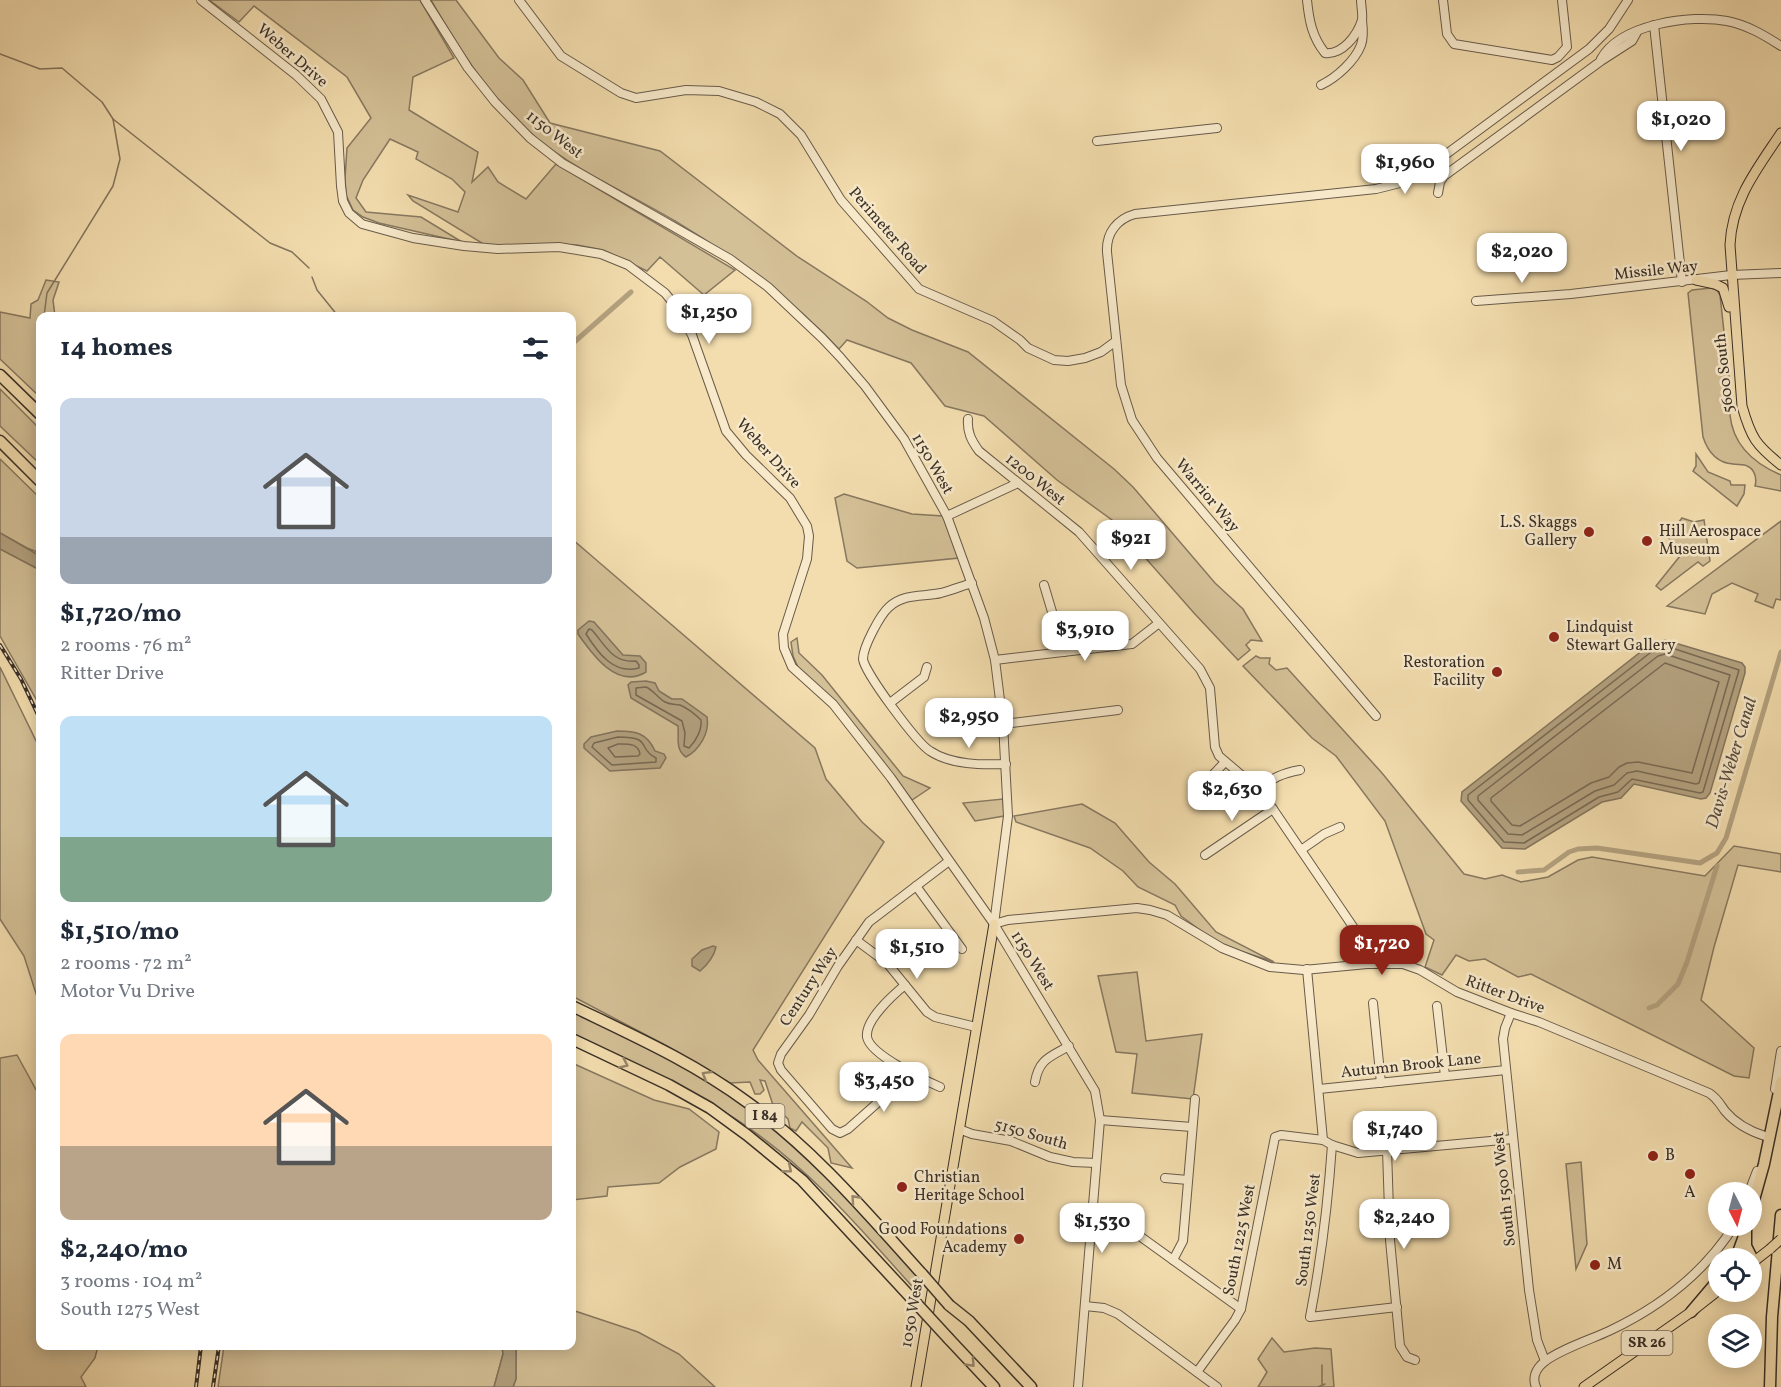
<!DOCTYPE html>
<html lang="en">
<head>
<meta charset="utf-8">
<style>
	:root { --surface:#fff; --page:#f6f6f7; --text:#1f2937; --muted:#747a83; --accent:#8f2418 }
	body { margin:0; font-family:Vollkorn,serif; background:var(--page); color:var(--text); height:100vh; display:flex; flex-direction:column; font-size:22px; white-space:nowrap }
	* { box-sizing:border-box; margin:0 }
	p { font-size:20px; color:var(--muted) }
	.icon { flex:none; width:33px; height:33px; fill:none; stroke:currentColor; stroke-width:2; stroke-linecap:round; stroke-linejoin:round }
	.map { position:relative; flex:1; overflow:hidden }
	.details { position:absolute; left:36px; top:312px; width:540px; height:1038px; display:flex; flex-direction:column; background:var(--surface); border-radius:12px; box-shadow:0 3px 15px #0003 }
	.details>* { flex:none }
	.needle { width:39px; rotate:174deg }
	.fabs { position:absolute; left:1708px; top:1182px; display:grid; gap:12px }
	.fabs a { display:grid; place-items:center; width:54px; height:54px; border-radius:50%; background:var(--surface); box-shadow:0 3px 15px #0003; font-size:30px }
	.price { position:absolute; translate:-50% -51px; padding:0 14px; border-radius:12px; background:#fff; color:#222; font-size:20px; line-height:39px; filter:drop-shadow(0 2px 3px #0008) }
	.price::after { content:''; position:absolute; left:50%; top:36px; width:18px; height:14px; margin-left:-9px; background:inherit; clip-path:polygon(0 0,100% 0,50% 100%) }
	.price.active { background:var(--accent); color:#fff }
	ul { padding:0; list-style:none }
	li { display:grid; align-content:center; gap:12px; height:318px; padding:0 24px }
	li span { display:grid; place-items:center; height:186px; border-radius:12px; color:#555 }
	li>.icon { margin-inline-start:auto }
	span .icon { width:108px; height:108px; fill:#fffc; stroke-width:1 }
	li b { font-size:26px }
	h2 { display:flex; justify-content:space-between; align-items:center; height:72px; padding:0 24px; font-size:26px }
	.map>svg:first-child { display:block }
</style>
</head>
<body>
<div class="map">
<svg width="1781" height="1387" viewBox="0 0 1781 1387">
	<rect width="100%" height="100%" fill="#f3ddae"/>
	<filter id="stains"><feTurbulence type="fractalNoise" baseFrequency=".00333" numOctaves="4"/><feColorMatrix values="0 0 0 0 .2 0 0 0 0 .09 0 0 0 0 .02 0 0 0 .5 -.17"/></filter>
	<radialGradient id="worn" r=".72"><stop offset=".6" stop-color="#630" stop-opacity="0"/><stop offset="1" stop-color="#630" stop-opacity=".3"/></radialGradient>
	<g fill="#d4c097" stroke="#877860" stroke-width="1.5">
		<path d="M209,0H420L454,58L413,77L409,110L478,152L472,182L488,167L498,182L526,199L556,164L735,270L704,295L660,257L647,271L603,250L577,245H485L413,201L408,195L458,212L465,192L452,179L416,159L418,152L390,139L363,180L356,198L366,212L421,217L462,242L379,223L363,217L353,210L346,195L345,178L347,148L371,118L347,77L254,6L239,22Z"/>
		<path d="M431,0H456L499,58L523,80L550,123L660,151L798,257L866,301L888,318L912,330L968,352L1114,469L1133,487L1215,583L1243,609L1262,641L1251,640L1246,645L1250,650L1238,660L1194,613L1112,520L1057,480L984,416L945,406L911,363L847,340L839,349C791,298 735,257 675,221C628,193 578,172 535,137C492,102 458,47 431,0Z"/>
		<path d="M46,280L59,282L53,300L55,316H40V397L0,359V312L30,318L31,304L38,300Z"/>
		<path d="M1711,288L1717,290L1720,295C1723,322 1726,350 1729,378C1730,390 1729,402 1730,415C1733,445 1755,464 1781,475V491L1755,486C1757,479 1755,469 1747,466C1744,464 1737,465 1733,464C1717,463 1708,452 1703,437L1688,293L1692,290Z"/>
		<path d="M0,389L40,429V464L0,426Z"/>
		<path d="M1696,454L1708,472L1730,481L1731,485H1745L1744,494L1737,506L1693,471L1696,466Z"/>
		<path d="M0,459L40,498V553L27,548L0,533Z"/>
		<path d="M844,494L912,514L943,516L959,558L857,568L847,561L835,498Z"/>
		<path d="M1682,518L1694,522L1704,520L1710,561L1703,566L1698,562L1661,590L1656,586L1684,551L1667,537Z"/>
		<path d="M1781,521V600L1776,599L1773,608L1755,601L1758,594L1732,583L1712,594L1705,614L1667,606Z"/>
		<path d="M572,539L815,748L826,779L862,822L884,842L753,1050L758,1060L852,1168L831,1163L828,1148L802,1122L796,1131L790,1128L788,1119L773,1105L765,1081L760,1080L764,1090L760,1094H755L750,1082L730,1083L667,1046L572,996Z"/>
		<path d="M0,549L40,570V706L0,636Z"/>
		<path d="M797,638L799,653L822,675L903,776L930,788L912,800L835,702L798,667L793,656L791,642Z"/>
		<path d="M1256,656L1260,658H1270L1269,664L1276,670L1287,668L1382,773L1464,874L1485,879L1502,875L1521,882L1548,877L1578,860L1592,857L1705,876L1734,846L1781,854V872L1738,865L1714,947L1701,1000L1754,1048L1749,1078L1734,1076L1531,974L1518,977L1485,959L1469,961L1456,955L1442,975L1425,967L1434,940L1426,934L1385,821L1336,756L1312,738L1243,666Z"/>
		<path d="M0,667L40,749V1006L24,956L0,919Z"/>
		<path d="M1003,799L1004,816L975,821L963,803Z"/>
		<path d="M1082,804L1115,823L1149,862L1175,884L1216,932L1274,962L1219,944L1181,916L1175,905L1138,887L1123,871L1090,848L1016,822L1014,816Z"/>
		<path d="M1137,972L1146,1041L1202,1034L1193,1099L1132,1093L1137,1054L1116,1052L1098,976Z"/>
		<path d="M572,1011C618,1034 666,1055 710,1082C793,1133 856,1207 920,1278L917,1292C862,1230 808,1166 737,1120C685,1086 627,1061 572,1034Z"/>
		<path d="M17,1055L40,1097V1346H98L95,1358L81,1377L86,1387H0V1058Z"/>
		<path d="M572,1063L654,1100L689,1109L719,1132L716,1149L680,1167L659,1183L608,1187L607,1196L572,1200Z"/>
		<path d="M1581,1162L1587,1244L1576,1269L1566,1164Z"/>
		<path d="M572,1310L638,1332L679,1354L715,1387H513L516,1379V1346H572Z"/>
		<path d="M1272,1338L1284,1352L1315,1348L1331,1349L1334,1387H1258L1267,1372L1258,1359Z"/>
		<path d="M224,1346H502L503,1354L494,1387H218Z"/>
	</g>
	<g fill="#b4a280" stroke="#83745d" stroke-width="1.5">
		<path d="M0,533L40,556V570L0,549Z"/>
		<path d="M589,621L594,622L623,655L640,656L646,663V672C617,690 592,654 578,634V630Z"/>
		<path d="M1665,640L1742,663L1745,667V673L1710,793L1706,798L1701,799L1634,784L1621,798L1602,802L1525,849L1502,848L1461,801L1462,792L1652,643Z"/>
		<path d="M646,681L655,683L659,691L667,696L672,699H682L707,717C710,733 699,750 686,757C675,750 679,737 678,726L631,698L628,685L631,682Z"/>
		<path d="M617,731C636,731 647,733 655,751L664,754L666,758L660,768L610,771L584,748V744L591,737Z"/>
		<path d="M713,946L716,947C714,956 707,965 700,971L692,966V959L702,950Z"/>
		<path d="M502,1346H516V1379L513,1387H494L503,1354Z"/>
	</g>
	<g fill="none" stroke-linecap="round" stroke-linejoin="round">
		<g stroke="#776954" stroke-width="1.5">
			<path d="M589,629L592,630C606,646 612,663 636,661L639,665V668C614,675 598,653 586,634Z"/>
			<path d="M1666,646L1739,670L1703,792L1700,793L1632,779L1618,792L1599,797L1524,843L1504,842L1468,800V795L1655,649Z"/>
			<path d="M1665,654L1730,675L1699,783L1696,784L1637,771L1627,773L1614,785L1595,791L1522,835L1508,834L1478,800V796L1658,656Z"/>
			<path d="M1665,663L1719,682L1692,773L1638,762L1627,763L1619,767L1609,777L1591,783L1520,826L1512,825L1491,801V798Z"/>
			<path d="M646,687C653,690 658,698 665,702C671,705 675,704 680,705C687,708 696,715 701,720C702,730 696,741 689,748L684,746L685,733L682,721L636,695V688Z"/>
			<path d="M618,737C654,737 636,748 656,758V762L612,765L592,747L594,743Z"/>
			<path d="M618,744C628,744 638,743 640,754L638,756L615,757L608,748Z"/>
		</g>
		<g stroke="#83745d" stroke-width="1.5">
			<path d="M0,54L40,69L62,68L102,102L113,119L120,159L113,186L47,293L44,316"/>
			<path d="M113,119L270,243L292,252L309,268"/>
			<path d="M312,277L317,290L338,316"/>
			<path d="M1322,1365V1384"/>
			<path d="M1318,1387L1325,1384"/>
		</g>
		<g stroke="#b4a280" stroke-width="5">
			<path d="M572,344L631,292"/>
			<path d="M1518,872L1544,870L1569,852L1578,849L1597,848L1700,863L1717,853L1726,838L1781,652"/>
			<path d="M1649,1008L1657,1005L1678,984L1687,962L1717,866"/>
		</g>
		<g stroke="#685b4a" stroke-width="10">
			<g id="minor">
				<path d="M201,0L296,75L321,99L338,132L341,186L343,201L349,213L362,224L413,238L464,246L498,249L559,247L601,254L628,265L665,293L678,309L692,335L726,431L746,455L790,498L807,526L809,536L807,559L783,634L784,648L792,667L833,704L891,778L994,924L1095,1091L1100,1120L1078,1387"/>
				<path d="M425,0L468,68L495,102L530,138L562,163L730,259L768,287L822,338L840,357L865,386L904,439L947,516L984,618L995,660L1003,724L1008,816L994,924"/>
				<path d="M519,0L561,56L621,93L636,98L686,90L719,91L756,102L780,114L801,135L841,200L919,289L993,321L1020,340L1028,348L1054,360L1068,361L1085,358L1101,352L1116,341"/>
				<path d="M1307,0C1309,20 1312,37 1325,53C1342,55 1357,36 1362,20C1363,14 1361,6 1361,0"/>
				<path d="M1443,0L1447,34L1454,44L1552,60L1558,57L1567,47L1562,0"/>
				<path d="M1654,25L1682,282"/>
				<path d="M1601,59C1620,24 1691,14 1727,21C1747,25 1764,35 1781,46"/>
				<path d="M1321,85C1336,78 1355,61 1361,45C1364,37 1363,28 1362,20"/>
				<path d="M1097,141L1217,128"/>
				<path d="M1438,193L1440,182L1444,176L1601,61L1632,41L1637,32"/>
				<path d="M1476,301L1571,294L1731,275L1781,273"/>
				<path d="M968,419C967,432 971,440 979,451L1079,532L1200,669L1210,688L1215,747L1219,756L1259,790L1273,809L1360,937L1365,948L1367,964"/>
				<path d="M947,516L1018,483"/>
				<path d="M972,583C962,586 952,590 941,593C923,597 904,593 889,607C880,615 863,647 863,659C864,672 917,743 930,751C951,765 982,765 1006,764"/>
				<path d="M1044,585L1064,652"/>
				<path d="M995,660L1132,644L1159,623"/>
				<path d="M890,703L924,677L927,667"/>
				<path d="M1376,716L1157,458L1132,420L1121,385L1107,252C1106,233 1117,219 1135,214L1376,189L1400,183L1422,172L1589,49L1609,29L1628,0"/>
				<path d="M1003,724L1118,710"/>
				<path d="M1198,782L1208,780L1225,762"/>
				<path d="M1259,790C1271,778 1283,773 1300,770"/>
				<path d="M1301,850L1324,834L1340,827"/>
				<path d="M1205,855L1273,809"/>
				<path d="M916,886L962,949"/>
				<path d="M994,924L1008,920L1137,908L1150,910L1167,915L1222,948L1270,967L1304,970L1367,964H1403L1420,970L1457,992L1511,1013L1539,1022L1709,1093C1717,1098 1720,1104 1725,1111C1736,1124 1749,1131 1765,1136"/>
				<path d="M856,940L887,963L927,1012L935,1017L976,1027"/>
				<path d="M1307,969L1323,1140"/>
				<path d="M905,985C893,995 865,1020 867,1037C870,1055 924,1080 940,1087"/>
				<path d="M1373,1003L1381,1083"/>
				<path d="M1437,1006L1445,1076"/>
				<path d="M1511,1013L1505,1028L1503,1039L1529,1290L1537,1340L1545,1361"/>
				<path d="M907,1071L902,1081L848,1129L840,1133L832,1129L781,1070L778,1063L781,1054L809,1015L838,966L869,922L949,861"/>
				<path d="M1035,1082C1039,1059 1050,1057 1069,1046"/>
				<path d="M1319,1089L1506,1070"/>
				<path d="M1775,1089L1781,1051"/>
				<path d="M1100,1120L1192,1127"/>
				<path d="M959,1129L972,1134L1011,1141L1050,1157L1073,1162L1096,1163"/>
				<path d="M1332,1145C1328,1203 1321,1260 1310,1317L1397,1307"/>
				<path d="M1387,1150L1390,1240L1400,1346L1407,1357L1415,1360"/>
				<path d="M1165,1178L1188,1180"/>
				<path d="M1749,1192L1757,1171"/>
				<path d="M1092,1218L1110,1219L1123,1224L1241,1309"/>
				<path d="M1173,1260L1183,1241L1195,1099"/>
				<path d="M1085,1306L1104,1308L1118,1314L1217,1387"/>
				<path d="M1197,1372L1235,1320L1241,1309L1275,1137L1281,1135L1323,1140L1332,1145L1358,1153L1513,1139"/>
				<path d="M1536,1387C1532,1378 1536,1369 1543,1363C1556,1351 1592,1339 1609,1331C1660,1307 1704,1273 1734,1226"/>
			</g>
		</g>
		<g stroke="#3a3028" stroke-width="11">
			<g id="major">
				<path d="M1781,133C1757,169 1732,200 1730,245L1742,406C1751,438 1756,445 1781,465"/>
				<path d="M1696,280L1715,284L1723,288L1729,307"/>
				<path d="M1752,1263L1770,1249"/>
				<path d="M916,1387L994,924"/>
				<path d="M1584,1387L1691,1312L1719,1290"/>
			</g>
		</g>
		<g stroke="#3a3028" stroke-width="13">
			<g id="highway">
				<path d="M0,375L40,414"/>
				<path d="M0,441L40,481"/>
				<path d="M572,1006C632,1035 693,1062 747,1102C814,1150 867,1213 922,1274"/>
				<path d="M572,1039L669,1085L710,1108L747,1135L802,1180L915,1302"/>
				<path d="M1752,1207L1764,1164L1781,1082"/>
				<path d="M1746,1228V1246L1754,1262"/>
				<path d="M1736,1258L1744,1236"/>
				<path d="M949,1305L969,1321L1031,1387"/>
				<path d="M1691,1312L1719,1279"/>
				<path d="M949,1339L994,1387"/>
				<path d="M1770,1387L1772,1317L1781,1215"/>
			</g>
		</g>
		<use href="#minor" stroke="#f7e9ca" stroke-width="8"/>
		<use href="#major" stroke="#f3ddae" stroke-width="9"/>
		<use href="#highway" stroke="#f3ddae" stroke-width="10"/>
		<g stroke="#3a3028" stroke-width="4">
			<g id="rail">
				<path d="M0,645L21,679L40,719"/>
				<path d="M196,1387L201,1346"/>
				<path d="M213,1387L219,1346"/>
			</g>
		</g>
		<use href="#rail" stroke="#f7e9ca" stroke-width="1.5" stroke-dasharray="4.5" stroke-linecap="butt"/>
		<g stroke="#3a3028" stroke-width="11" stroke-linecap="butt">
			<path id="major-bridge" d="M1770,1249L1781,1239"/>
		</g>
		<g stroke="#3a3028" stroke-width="13" stroke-linecap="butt">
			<g id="highway-bridge">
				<path d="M922,1274L949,1305"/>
				<path d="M915,1302L949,1339"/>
			</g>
		</g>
		<use href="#major-bridge" stroke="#f3ddae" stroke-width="9"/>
		<use href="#highway-bridge" stroke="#f3ddae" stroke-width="10"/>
	</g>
	<defs><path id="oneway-chevron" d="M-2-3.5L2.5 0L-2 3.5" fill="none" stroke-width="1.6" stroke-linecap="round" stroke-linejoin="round" transform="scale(1.5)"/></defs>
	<g stroke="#96866b">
		<use href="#oneway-chevron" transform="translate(624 1064) rotate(25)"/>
		<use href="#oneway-chevron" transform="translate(706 1075) rotate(-149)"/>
		<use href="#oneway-chevron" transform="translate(788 1169) rotate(39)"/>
		<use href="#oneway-chevron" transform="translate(855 1199) rotate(-132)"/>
		<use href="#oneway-chevron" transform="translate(971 1363) rotate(47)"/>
	</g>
	<g fill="#8f2418" stroke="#f7e9ca" stroke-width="2">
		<circle cx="1589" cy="532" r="6"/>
		<circle cx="1647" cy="541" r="6"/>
		<circle cx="1554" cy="637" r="6"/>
		<circle cx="1497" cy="672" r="6"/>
		<circle cx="1653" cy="1156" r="6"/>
		<circle cx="1690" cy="1174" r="6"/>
		<circle cx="902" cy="1187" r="6"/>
		<circle cx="1019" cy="1239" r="6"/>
		<circle cx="1595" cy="1265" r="6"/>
	</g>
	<g text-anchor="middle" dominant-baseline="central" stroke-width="5" stroke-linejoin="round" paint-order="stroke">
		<g fill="#f7e9ca" stroke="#736859" stroke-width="1.5">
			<rect x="745.5" y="1104" width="39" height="24" rx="4.5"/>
			<rect x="1621.5" y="1331" width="51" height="24" rx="4.5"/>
		</g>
		<g font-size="15" font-weight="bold" fill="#3a3028">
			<text x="765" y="1116">I 84</text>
			<text x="1647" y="1343">SR 26</text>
		</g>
		<g font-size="16" fill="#3a3028" stroke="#f7e9ca">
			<text transform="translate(292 56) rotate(41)">Weber Drive</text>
			<text transform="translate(554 135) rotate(38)">1150 West</text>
			<text transform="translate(887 231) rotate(49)">Perimeter Road</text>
			<text transform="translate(1656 271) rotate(-6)">Missile Way</text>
			<text transform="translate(1725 373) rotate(-96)">5600 South</text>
			<text transform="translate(768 454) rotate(48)">Weber Drive</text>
			<text transform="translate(932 464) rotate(60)">1150 West</text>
			<text transform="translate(1035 480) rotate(39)">1200 West</text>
			<text transform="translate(1207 496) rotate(50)">Warrior Way</text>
			<text transform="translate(1032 961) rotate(58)">1150 West</text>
			<text transform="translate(809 987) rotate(-57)">Century Way</text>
			<text transform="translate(1505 995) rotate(20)">Ritter Drive</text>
			<text transform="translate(1411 1066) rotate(-6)">Autumn Brook Lane</text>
			<text transform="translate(1031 1135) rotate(16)">5150 South</text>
			<text transform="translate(1505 1189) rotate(-96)">South 1500 West</text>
			<text transform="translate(1309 1230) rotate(-83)">South 1250 West</text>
			<text transform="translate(1240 1240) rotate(-79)">South 1225 West</text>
			<text transform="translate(913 1313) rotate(-80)">1050 West</text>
		</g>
		<g font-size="16" fill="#3a3028" stroke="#f7e9ca" text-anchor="start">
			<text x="1577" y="523" text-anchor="end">L.S. Skaggs<tspan x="1577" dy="18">Gallery</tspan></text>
			<text x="1659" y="532">Hill Aerospace<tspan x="1659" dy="18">Museum</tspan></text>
			<text x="1566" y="628">Lindquist<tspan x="1566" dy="18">Stewart Gallery</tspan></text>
			<text x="1485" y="663" text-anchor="end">Restoration<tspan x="1485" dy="18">Facility</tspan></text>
			<text x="1665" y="1156">B</text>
			<text x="914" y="1178">Christian<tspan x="914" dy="18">Heritage School</tspan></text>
			<text x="1690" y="1193" text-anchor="middle">A</text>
			<text x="1007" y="1230" text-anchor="end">Good Foundations<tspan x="1007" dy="18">Academy</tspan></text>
			<text x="1607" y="1265">M</text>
		</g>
		<g font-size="18" font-style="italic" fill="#584c3e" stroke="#f7e9ca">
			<text transform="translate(1732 763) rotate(-73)">Davis-Weber Canal</text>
		</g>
	</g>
	<rect width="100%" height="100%" filter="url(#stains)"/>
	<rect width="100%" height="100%" fill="url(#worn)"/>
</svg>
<div class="fabs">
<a><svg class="needle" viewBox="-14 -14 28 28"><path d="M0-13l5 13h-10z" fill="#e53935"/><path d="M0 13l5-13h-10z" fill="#747a83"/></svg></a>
<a><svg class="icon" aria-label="locate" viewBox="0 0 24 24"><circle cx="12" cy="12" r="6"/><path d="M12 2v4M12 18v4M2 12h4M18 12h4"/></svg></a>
<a><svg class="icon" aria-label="layers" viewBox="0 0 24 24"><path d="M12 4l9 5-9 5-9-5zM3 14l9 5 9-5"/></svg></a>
</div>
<b class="price" style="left:1681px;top:152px">$1,020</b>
<b class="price" style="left:1405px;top:195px">$1,960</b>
<b class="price" style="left:1522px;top:284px">$2,020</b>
<b class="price" style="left:709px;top:345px">$1,250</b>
<b class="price" style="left:1131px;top:571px">$921</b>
<b class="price" style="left:1085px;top:662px">$3,910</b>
<b class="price" style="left:969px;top:749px">$2,950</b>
<b class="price" style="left:1232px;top:822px">$2,630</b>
<b class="price active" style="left:1382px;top:976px">$1,720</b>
<b class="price" style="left:917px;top:980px">$1,510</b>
<b class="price" style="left:884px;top:1113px">$3,450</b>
<b class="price" style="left:1395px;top:1162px">$1,740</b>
<b class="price" style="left:1404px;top:1250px">$2,240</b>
<b class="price" style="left:1102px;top:1254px">$1,530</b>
<section class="details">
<h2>14 homes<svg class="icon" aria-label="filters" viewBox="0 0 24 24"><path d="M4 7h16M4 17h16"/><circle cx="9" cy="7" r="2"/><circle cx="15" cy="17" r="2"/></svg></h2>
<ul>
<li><span style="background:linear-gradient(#c9d6e8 75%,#9aa5b1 0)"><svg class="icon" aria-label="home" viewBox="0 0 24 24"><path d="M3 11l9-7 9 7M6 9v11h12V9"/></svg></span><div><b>$1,720/mo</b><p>2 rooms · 76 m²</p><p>Ritter Drive</p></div></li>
<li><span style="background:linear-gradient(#bfe0f5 65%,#7fa58c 0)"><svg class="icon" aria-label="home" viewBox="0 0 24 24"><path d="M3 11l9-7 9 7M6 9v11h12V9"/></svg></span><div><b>$1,510/mo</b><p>2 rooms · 72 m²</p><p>Motor Vu Drive</p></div></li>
<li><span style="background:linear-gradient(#ffd9b3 60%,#b9a48a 0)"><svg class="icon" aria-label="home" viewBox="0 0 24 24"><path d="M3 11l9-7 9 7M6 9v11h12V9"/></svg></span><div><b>$2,240/mo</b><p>3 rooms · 104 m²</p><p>South 1275 West</p></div></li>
</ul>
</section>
</div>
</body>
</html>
